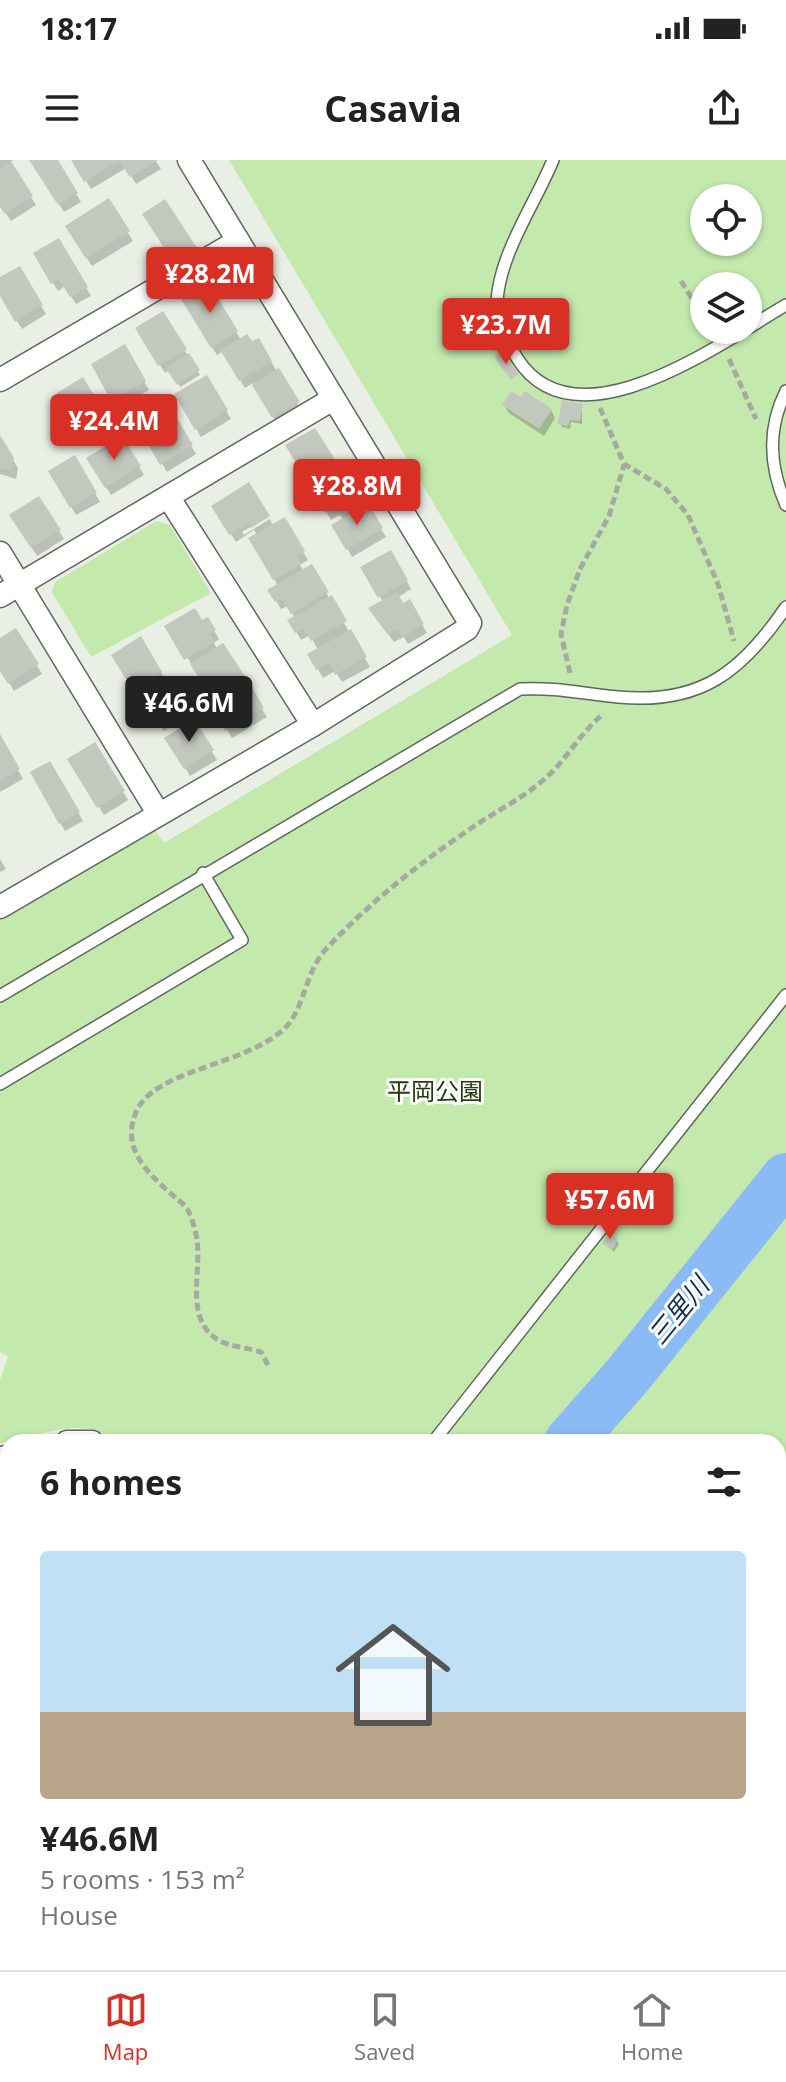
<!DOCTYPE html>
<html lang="en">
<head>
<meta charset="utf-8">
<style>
	:root { --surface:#fff; --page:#f6f6f6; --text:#222; --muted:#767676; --line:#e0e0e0; --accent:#d93025 }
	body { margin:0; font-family:"Open Sans","Noto Sans JP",sans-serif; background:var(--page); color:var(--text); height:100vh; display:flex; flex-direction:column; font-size:30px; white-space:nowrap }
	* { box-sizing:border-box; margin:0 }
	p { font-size:26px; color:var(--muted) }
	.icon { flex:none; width:44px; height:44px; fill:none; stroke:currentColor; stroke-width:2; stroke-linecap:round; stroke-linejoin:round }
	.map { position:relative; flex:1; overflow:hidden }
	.details { position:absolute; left:0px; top:1274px; width:786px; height:536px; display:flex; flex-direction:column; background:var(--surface); border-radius:24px 24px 0 0; box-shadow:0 2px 6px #0004 }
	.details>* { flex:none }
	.buttons { position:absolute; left:690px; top:24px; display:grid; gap:16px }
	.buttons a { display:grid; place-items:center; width:72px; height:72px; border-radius:50%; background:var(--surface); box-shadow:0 2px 6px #0004; font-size:40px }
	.price { position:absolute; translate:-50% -68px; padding:0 18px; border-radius:8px; background:var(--accent); color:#fff; font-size:26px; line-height:52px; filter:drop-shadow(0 2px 4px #0008) }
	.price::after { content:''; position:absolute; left:50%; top:48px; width:24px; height:18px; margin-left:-12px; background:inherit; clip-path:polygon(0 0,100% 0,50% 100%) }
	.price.selected { background:#222; color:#fff }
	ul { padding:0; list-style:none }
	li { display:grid; align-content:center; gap:16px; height:424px; padding:0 40px }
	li+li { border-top:2px solid var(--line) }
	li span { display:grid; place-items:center; height:248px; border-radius:8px; color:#555 }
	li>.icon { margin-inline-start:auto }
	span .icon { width:144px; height:144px; fill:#fffc; stroke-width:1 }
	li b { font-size:34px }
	h2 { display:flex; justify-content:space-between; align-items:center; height:96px; padding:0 40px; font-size:34px }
	.status { display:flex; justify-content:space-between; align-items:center; height:56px; padding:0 40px; background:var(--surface); direction:ltr }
	.status svg { height:22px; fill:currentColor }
	header { display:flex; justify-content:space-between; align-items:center; height:104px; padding:0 40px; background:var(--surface); font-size:36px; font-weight:700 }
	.tabs { display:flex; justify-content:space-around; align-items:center; height:112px; border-top:2px solid var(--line); background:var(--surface); font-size:22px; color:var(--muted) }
	.tabs a { display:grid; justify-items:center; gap:4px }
	.tabs .selected { color:var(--accent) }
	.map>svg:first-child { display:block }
</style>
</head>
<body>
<div class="status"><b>18:17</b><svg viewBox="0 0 49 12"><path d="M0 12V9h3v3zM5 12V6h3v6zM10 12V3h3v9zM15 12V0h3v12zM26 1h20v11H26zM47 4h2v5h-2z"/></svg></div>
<header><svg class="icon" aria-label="menu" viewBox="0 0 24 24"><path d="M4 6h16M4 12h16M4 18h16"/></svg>Casavia<svg class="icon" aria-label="share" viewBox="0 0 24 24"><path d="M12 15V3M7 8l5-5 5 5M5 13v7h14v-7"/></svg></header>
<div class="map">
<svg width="786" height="1810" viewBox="0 0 786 1810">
	<rect width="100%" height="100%" fill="#e9efe5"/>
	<g fill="#c4e9ad" fill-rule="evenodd">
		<path d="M229,0H786V1440L778,1456V1282H117C81,1253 40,1277 0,1283V1220L8,1196L0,1192V760L153,668L164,683L512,475ZM704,38H748V82H704ZM704,126H748V170H704Z"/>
		<path d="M156,361L170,365L211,433L91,497L52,432L55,422Z"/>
		<path d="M8,1570V1802H618L615,1810H0V1579Z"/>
	</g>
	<g fill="#0003">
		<path d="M0,0H13L9,3L36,45L11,61L0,44Z"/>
		<path d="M30,0H55L81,42L64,52Z"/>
		<path d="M73,0H155L161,9L136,24L126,8L91,29Z"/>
		<path d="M108,41L133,81L92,106L67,67Z"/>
		<path d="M165,42L200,97L180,110L145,54Z"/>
		<path d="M58,81L91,136L76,144L65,126L58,131L36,94Z"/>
		<path d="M19,109L46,154L22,169L0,133V120Z"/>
		<path d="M207,125L241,180L252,184L258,181L302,251L278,265L253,223L245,228L223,191L217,195L183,140Z"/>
		<path d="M162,154L200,215L180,227L170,210L165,213L138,169Z"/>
		<path d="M124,187L149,230L118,248L93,205Z"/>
		<path d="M206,218L231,259L201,277L176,235Z"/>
		<path d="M83,220L107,261L85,274L60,234Z"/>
		<path d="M165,243L196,294L167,312L136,260Z"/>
		<path d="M504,245L551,250L555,258L544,276L509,253Z"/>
		<path d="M582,246V264L571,262L570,269L562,267L560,263Z"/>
		<path d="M314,270L364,355L370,351L386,377L352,397L334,365L343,360L340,355L331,360L288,286Z"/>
		<path d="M122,278L144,315L111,335L89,299Z"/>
		<path d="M0,279L18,308L16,319L0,314Z"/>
		<path d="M74,298L100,342L76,355L51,311Z"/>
		<path d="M39,339L64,379L37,396L12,355Z"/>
		<path d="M214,347L268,356L242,372L244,375L270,359L273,366L284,360L308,400L300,405L304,411L311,407L370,507L342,522L335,511L323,518L310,495L318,490L310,475L301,480L290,461L295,458L288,446L281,449L270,430L278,426L251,379L257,375L254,370L236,382Z"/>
		<path d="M390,392L411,429L398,437L403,445L409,442L427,473L408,484L404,477L394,482L375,457L383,442L363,408Z"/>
		<path d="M207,459L219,479L214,483L217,489L223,486L267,557L232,578L214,548L219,545L167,467Z"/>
		<path d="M16,471L42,514L14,531L0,507V481Z"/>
		<path d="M141,479L188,557L164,571L114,496Z"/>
		<path d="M193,561L217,600L190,616L167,578Z"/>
		<path d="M0,578L23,619L0,632Z"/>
		<path d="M95,585L128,640L104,655L70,600Z"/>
		<path d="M49,603L83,661L65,671L32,613Z"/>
		<path d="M0,699L6,709L0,712Z"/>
		<path d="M617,1081L619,1084L614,1092L604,1083Z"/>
		<path d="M0,1488L8,1497V1513L0,1520Z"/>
	</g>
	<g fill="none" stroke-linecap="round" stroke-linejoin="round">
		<path stroke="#8bbbf5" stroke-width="8" d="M107,1810L117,1802"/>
		<path stroke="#8bbbf5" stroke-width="50" d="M569,1282L628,1215L786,1018"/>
	</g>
	<g fill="#c2c8be">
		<path d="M29,0H58L78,33L58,45Z"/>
		<path d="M71,0H158L130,17L119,1L84,22Z"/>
		<path d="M11,1L33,36L5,54L0,47V8Z"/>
		<path d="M109,38L130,71L86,99L65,66Z"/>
		<path d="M165,39L197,88L174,103L142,54Z"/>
		<path d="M59,78L88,127L70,137L59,119L51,124L33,93Z"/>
		<path d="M20,106L43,145L15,162L0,136V117Z"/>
		<path d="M208,122L238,171L211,188L181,139Z"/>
		<path d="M163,151L187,189L158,206L135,168Z"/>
		<path d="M247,174L252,181L259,178L272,201L239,221L220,190Z"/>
		<path d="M473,176L481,181L476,189L468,185Z"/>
		<path d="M125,184L146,221L111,241L91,204Z"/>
		<path d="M501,191L519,214L511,220L494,197Z"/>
		<path d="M189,193L200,210L177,225L166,208Z"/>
		<path d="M279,208L300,242L272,258L252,225Z"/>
		<path d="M207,215L228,250L195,270L174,234Z"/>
		<path d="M83,217L104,252L78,267L57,233Z"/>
		<path d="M511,231L521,237L525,231L552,249L539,269L502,245Z"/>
		<path d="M166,240L193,285L160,305L133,259Z"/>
		<path d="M562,240L583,244L580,261L570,260L568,266L558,264Z"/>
		<path d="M315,268L336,301L306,319L285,285Z"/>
		<path d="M0,275L14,298L12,311L0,308Z"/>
		<path d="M122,276L141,306L105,328L86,298Z"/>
		<path d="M75,295L97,333L70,348L48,311Z"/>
		<path d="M339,306L359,337L336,351L333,347L325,353L308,326Z"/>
		<path d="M249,322L270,356L251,368L248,363L229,375L211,346Z"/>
		<path d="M39,336L61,370L31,388L9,355Z"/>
		<path d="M362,347L365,352L371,348L383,368L346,390L331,365Z"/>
		<path d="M285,357L305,391L297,396L302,404L273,420L248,378Z"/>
		<path d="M391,390L408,420L378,438L360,407Z"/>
		<path d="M312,404L329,432L291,454L281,438L275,442L267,430Z"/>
		<path d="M397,432L403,443L410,439L424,464L402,477L398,469L388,475L368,448Z"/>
		<path d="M332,435L347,461L311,481L303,468L295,473L287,460Z"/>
		<path d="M195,448L202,460L208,457L216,470L210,474L215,482L184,500L164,466Z"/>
		<path d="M16,468L39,504L8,524L0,511V478Z"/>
		<path d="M351,469L367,497L335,515L329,503L316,510L307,494Z"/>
		<path d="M141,476L162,512L132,529L111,495Z"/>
		<path d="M223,483L245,516L212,538L190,504Z"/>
		<path d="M166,516L185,547L158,564L139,533Z"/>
		<path d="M250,524L264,548L225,571L211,548Z"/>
		<path d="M194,559L214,590L184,609L164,578Z"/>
		<path d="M0,574L20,609L0,621Z"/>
		<path d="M95,582L125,631L97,648L67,599Z"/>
		<path d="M50,601L80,652L59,664L30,612Z"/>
		<path d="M609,1073L618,1079L612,1090L602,1083Z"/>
		<path d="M8,1441V1482L0,1473V1448Z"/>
		<path d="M0,1486L8,1494V1500L0,1508Z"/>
	</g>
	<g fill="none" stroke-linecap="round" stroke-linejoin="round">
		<g stroke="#61665d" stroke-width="14">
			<g id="service">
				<path d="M553,0C535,44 500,93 497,141C496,162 507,181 517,198C575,291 722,182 786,145"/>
				<path d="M786,231C767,269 769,306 786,345"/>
				<path d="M0,836L520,529C554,527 585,534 618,537C700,545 742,512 786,447"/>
				<path d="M0,924L242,780L203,713"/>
				<path d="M433,1282L786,835"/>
			</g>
		</g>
		<g stroke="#61665d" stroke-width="25">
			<g id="minor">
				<path d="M0,220L238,81"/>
				<path d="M169,338L313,565"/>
				<path d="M0,393L158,653"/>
				<path d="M0,436L333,239"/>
				<path d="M0,747L313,565L467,469L470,463L189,0"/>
				<path d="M67,1282H92"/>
				<path d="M0,1298L8,1297"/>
				<path d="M0,1553L8,1545"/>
				<path d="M431,1802L436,1810"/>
			</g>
		</g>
		<g stroke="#61665d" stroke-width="31">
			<g id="tertiary">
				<path d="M778,1559L786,1543"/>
				<path d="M654,1810L658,1802"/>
			</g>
		</g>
		<g stroke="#cdcdcc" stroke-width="45">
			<path id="motorway" d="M778,1778L786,1761"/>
		</g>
		<g stroke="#a5a9a2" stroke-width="5" stroke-dasharray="8 4" stroke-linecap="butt">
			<path d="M681,121L704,158"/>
			<path d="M729,199L756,259"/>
			<path d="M600,248L624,304L666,329L688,355L718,424L734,481"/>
			<path d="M570,513L561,474L567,445L580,409L609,356L624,305"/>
			<path d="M268,1205L261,1192C249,1188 231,1187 220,1181C183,1161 202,1111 197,1080C196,1071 190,1051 185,1046C158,1021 118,995 136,952C154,909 246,906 285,868C305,848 305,811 327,788C373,739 426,698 482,661C502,648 524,637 542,621C564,604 578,575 603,554"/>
		</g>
		<use href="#service" stroke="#fff" stroke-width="11"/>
		<use href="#minor" stroke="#fff" stroke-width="22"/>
		<use href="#tertiary" stroke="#fff" stroke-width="28"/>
		<use href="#motorway" stroke="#6cabf4" stroke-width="42"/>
	</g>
	<g text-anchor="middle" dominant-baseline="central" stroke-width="6" stroke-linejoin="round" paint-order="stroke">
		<g font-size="24" fill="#243d0f" stroke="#fff">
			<text x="435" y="930">平岡公園</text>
		</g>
		<g font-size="26" font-style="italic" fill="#103155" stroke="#fff">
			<text transform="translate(678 1150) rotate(-51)">三里川</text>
		</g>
	</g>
</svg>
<div class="buttons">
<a><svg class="icon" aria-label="locate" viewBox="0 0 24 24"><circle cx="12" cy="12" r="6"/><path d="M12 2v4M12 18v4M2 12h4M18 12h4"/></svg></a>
<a><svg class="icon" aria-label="layers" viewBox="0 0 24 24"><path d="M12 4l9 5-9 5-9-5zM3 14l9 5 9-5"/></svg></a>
</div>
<b class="price" style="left:210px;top:155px">¥28.2M</b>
<b class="price" style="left:506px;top:206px">¥23.7M</b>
<b class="price" style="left:114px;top:302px">¥24.4M</b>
<b class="price" style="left:357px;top:367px">¥28.8M</b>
<b class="price selected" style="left:189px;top:584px">¥46.6M</b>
<b class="price" style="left:610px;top:1081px">¥57.6M</b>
<section class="details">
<h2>6 homes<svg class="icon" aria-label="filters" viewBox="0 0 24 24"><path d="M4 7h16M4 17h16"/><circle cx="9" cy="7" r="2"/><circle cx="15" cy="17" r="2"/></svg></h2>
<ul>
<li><span style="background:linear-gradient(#bfe0f5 65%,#b9a48a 0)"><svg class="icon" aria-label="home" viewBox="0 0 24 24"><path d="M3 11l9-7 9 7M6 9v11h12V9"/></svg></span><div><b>¥46.6M</b><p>5 rooms · 153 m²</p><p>House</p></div></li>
</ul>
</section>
</div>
<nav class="tabs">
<a class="selected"><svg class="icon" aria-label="map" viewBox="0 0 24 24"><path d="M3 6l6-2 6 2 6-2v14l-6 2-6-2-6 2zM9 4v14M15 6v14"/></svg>Map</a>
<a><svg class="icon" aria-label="saved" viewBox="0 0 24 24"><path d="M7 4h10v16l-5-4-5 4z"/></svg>Saved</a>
<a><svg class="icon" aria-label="home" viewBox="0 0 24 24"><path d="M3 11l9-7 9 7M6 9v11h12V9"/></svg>Home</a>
</nav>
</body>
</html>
